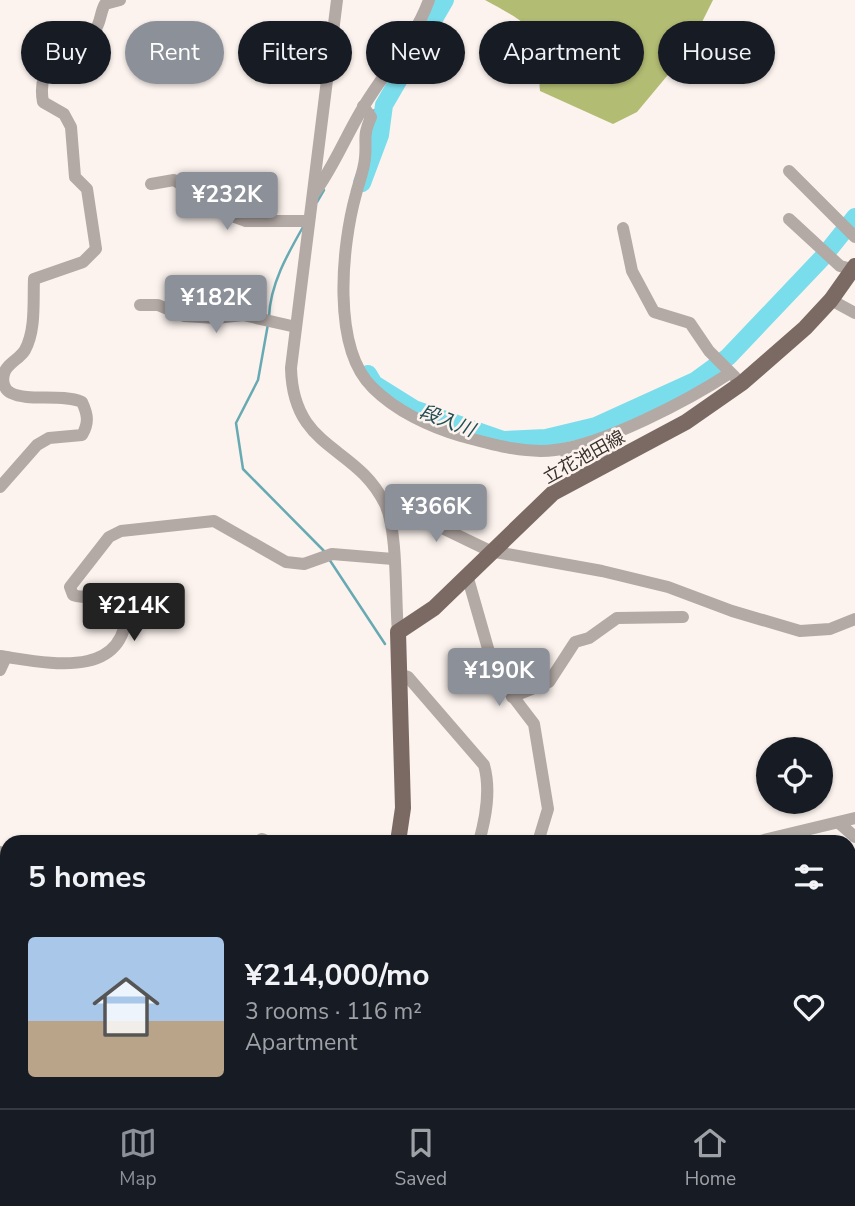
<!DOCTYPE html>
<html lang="en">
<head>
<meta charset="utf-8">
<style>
	:root { --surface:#171b24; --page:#20242c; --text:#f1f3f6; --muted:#9ea1a6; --line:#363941; --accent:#8c9099 }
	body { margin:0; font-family:"Nunito Sans","Noto Sans JP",sans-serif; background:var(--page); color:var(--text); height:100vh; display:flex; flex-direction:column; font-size:26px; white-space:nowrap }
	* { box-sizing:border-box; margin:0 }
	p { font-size:23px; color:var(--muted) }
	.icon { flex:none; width:38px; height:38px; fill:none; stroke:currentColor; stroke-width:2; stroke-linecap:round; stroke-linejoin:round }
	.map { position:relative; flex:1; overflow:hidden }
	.sheet { position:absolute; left:0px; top:835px; width:856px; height:275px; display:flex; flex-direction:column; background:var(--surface); border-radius:21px 21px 0 0; box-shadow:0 2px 5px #0004 }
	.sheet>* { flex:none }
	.top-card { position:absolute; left:21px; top:21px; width:814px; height:63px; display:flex; gap:14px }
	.tools { position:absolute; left:756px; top:737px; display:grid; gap:14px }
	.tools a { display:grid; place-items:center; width:77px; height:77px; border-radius:50%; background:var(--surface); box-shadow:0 2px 5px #0004; font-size:35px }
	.price { position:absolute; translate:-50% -60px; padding:0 16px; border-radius:7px; background:var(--accent); color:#fff; font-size:23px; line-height:46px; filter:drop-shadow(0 2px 4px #0008) }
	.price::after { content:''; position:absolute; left:50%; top:42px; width:21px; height:16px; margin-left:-10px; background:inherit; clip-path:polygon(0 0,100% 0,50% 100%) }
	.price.current { background:#222; color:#fff }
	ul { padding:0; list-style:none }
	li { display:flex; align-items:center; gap:21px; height:175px; padding:0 28px }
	li span { display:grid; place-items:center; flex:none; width:196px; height:140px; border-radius:7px; color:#555 }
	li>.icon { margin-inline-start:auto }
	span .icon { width:84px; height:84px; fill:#fffc; stroke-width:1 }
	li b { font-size:30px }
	h2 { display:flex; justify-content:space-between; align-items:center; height:84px; padding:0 28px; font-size:30px }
	.pill { padding:0 24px; border-radius:32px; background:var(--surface); box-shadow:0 2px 5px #0004; font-size:24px; line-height:63px }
	.pill.current { background:var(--accent); color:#fff }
	.tabs { display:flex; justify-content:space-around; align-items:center; height:98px; border-top:2px solid var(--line); background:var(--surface); font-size:19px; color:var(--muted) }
	.tabs a { display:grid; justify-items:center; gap:4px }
	.tabs .current { color:var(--accent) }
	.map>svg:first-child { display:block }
</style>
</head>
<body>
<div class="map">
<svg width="855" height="1108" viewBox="0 0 855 1108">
	<rect width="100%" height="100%" fill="#fcf3ee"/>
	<path fill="#b3bc73" d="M485,0H713L687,52L637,112L613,124L540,91C537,29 540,30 485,0Z"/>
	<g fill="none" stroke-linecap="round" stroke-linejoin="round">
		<g stroke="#67aab3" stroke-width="2.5">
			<path d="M373,111L384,105"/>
			<path d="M317,202L324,190"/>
			<path d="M269,317C270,285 287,255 303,227"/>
			<path d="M268,324L258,380L236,423L243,469L326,553"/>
			<path d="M329,559L385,644"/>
		</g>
		<g stroke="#7addec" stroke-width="18">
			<path d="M362,183L380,135L384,105L445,0"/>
			<path d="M368,374L374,384L414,409L503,440L546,438L596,426L695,381L728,357L823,257L855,217"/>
		</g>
		<g stroke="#b3a9a5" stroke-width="12">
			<path d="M337,0L291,368C293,451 356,444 385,504C398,530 395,600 398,632"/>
			<path d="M363,106L371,117C362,138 367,138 365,158C364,170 359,182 356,194C342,244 331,348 373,388C396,411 430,427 461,436C491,444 524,454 555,450C603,445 689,400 730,373"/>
			<path d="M789,171L855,237"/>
			<path d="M151,184L174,180L227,214L246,221H309"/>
			<path d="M313,195C334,167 346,135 364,106C385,71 415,39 429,0"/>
			<path d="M789,219L840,266L855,270"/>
			<path d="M623,228L632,271L654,312L690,323L709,351L735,377"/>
			<path d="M831,300L855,313"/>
			<path d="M140,305H158L184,316L216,318L243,315L296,327"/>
			<path d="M566,454L610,451L618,459"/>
			<path d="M0,487L37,445L49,438L82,435C89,423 88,415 82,402C60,393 29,402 11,393C4,390 2,381 4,374C6,364 20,359 25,350C36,330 33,301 34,279L83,262L96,249L87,189L75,177L71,127L64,114L43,102C35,58 72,54 95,30C101,23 100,12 105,4L120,0"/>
			<path d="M387,508H401L490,551L602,571L668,587L732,611L800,631L830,629L855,619"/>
			<path d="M467,575L495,673L534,724L548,809L538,842"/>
			<path d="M0,656C48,663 127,682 127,606C112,592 91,601 73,595L70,587L109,537L121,531L214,521L286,562L304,564L332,554L393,559"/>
			<path d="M0,670L6,657"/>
			<path d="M399,674L408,677L484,765C491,790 486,817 479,842"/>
			<path d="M512,697L549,682L575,642L589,638L617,618L683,617"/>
			<path d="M839,823L855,837"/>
			<path d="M257,842L262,839L269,842"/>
			<path d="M293,842H301"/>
			<path d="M756,842L855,818"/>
			<path d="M0,852L7,865"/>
			<path d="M155,1102L159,1108"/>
			<path d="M418,1102L435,1108"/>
			<path d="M30,1108L31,1102"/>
			<path d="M459,1108L461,1102"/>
			<path d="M524,1108L525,1102"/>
		</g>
		<g stroke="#7b6a64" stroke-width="16">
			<path d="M398,842L403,808L398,632L434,608L553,493L686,422L742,383L805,328L831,300L855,266"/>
			<path d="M395,1108V1102"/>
		</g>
	</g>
	<g text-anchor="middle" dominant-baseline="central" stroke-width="5" stroke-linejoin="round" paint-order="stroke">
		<g font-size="18" fill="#3a322d" stroke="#fcf3ee">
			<text transform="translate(584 457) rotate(-29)">立花池田線</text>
		</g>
		<g font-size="19" font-style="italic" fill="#214e54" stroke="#fcf3ee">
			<text transform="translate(447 421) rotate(21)">段入川</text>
		</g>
	</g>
</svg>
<div class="tools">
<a><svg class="icon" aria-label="locate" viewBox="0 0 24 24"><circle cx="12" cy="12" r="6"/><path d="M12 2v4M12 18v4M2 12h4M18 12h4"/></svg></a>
</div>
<b class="price" style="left:227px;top:232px">¥232K</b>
<b class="price" style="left:216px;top:335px">¥182K</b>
<b class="price" style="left:436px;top:544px">¥366K</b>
<b class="price current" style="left:134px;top:643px">¥214K</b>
<b class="price" style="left:499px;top:708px">¥190K</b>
<div class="top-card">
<a class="pill">Buy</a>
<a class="pill current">Rent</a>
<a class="pill">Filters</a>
<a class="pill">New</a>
<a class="pill">Apartment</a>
<a class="pill">House</a>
</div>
<section class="sheet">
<h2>5 homes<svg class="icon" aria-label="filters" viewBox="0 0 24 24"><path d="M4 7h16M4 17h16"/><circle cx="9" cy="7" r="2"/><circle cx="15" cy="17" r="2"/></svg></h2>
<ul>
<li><span style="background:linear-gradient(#a9c7e8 60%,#b9a48a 0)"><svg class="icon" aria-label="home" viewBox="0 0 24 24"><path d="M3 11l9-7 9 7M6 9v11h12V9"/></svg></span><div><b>¥214,000/mo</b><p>3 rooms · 116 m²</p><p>Apartment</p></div><svg class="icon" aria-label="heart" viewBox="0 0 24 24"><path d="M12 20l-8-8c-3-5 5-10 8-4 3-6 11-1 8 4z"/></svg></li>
</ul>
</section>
</div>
<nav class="tabs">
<a class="current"><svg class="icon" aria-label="map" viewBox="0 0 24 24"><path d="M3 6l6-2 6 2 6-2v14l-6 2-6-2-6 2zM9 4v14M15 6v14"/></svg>Map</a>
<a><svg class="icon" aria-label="saved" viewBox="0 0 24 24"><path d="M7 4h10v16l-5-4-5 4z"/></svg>Saved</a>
<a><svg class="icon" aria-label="home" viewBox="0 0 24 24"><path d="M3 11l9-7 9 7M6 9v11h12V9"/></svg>Home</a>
</nav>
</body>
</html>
